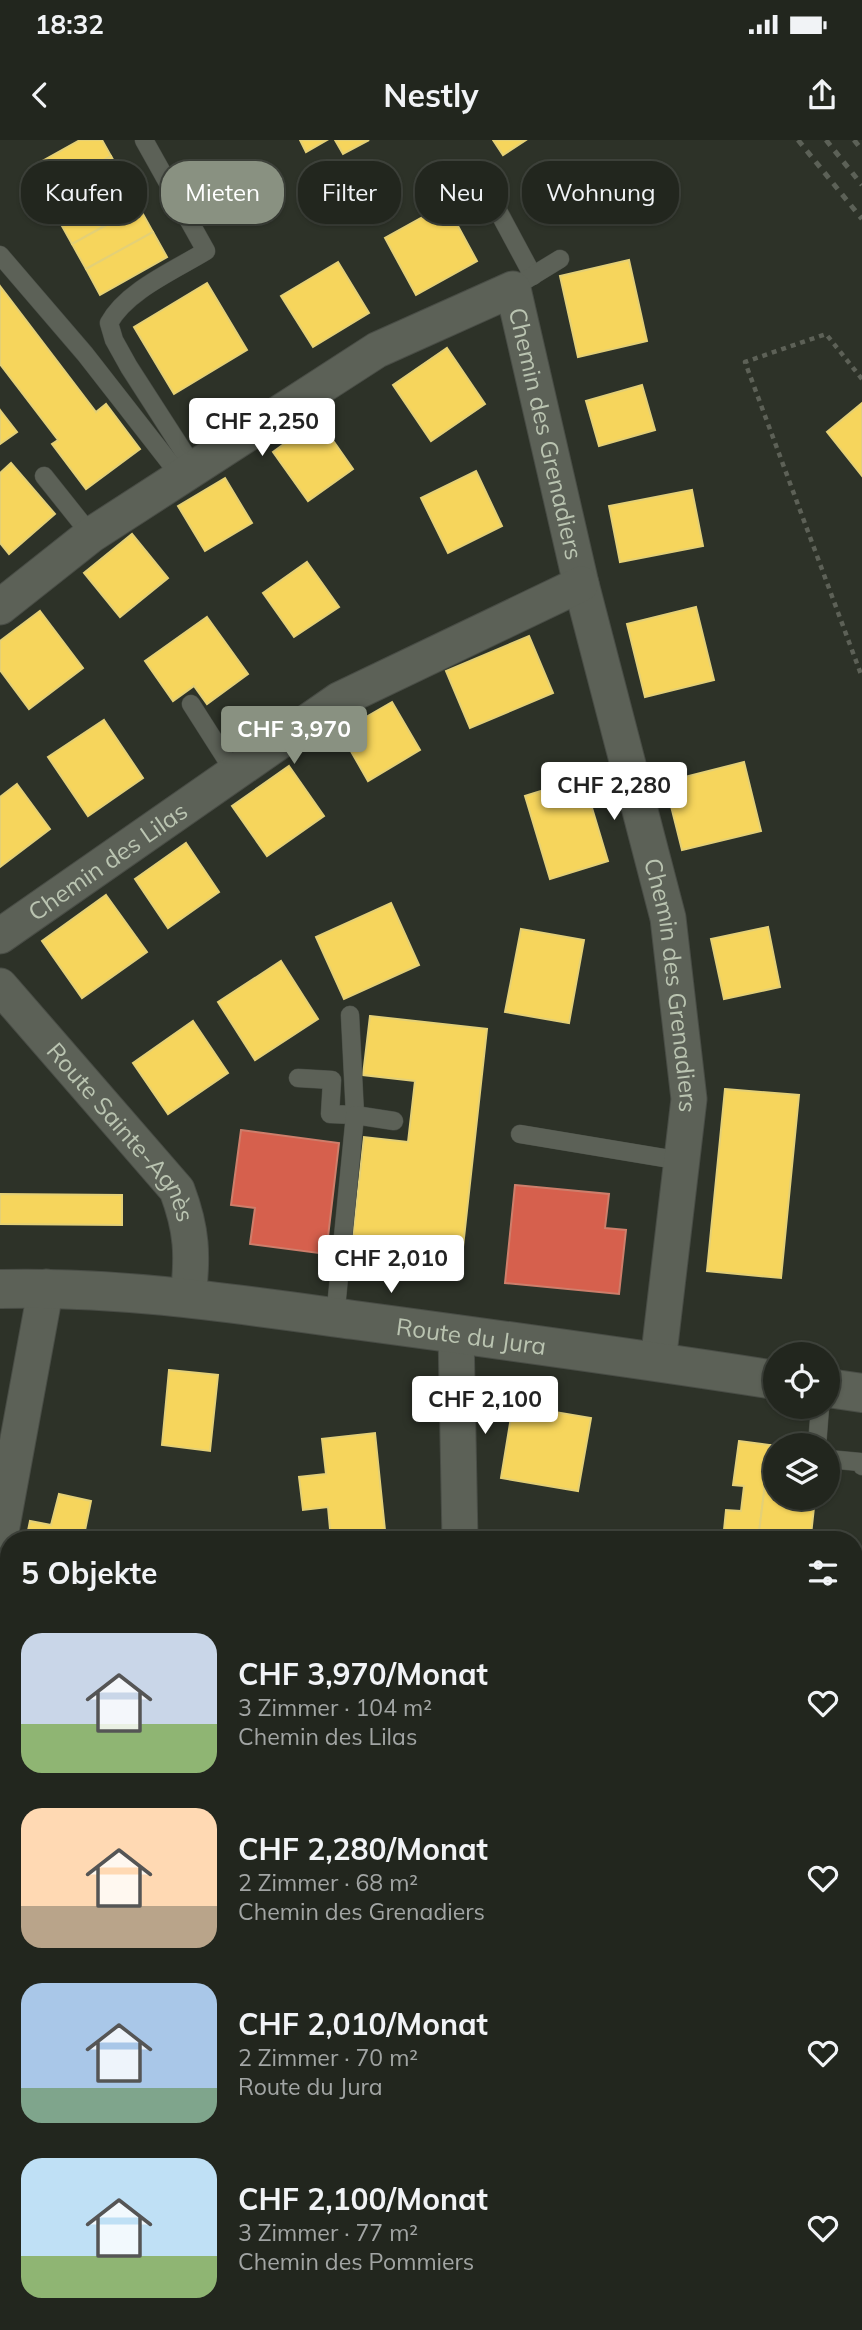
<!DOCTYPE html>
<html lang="de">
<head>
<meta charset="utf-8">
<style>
	:root { --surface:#22261e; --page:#2e322b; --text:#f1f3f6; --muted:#a2a5a4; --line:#3f433c; --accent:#899181 }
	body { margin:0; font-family:Mulish,sans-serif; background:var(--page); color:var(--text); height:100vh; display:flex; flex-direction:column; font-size:26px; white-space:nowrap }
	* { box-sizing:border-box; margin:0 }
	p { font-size:23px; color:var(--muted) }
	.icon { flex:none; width:38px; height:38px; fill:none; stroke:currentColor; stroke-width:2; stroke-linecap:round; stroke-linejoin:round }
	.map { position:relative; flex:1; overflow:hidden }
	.panel { position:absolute; left:0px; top:1391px; width:863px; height:800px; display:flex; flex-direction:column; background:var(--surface); border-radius:28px 28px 0 0; box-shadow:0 2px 5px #0004,0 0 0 2px var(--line) }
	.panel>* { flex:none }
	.guide { position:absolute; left:21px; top:21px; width:821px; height:63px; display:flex; gap:14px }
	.controls { position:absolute; left:763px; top:1202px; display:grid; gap:14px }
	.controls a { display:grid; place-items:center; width:77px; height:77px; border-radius:50%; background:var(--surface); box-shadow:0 2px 5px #0004,0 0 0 2px var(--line); font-size:35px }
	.price { position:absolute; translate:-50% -60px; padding:0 16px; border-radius:7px; background:#fff; color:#222; font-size:23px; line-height:46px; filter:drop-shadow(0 2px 4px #0008) }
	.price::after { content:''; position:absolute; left:50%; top:42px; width:21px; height:16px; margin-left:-10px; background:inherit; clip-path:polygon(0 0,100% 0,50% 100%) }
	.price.on { background:var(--accent); color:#fff }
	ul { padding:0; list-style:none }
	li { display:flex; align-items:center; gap:21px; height:175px; padding:0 21px }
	li span { display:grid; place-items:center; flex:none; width:196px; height:140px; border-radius:21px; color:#555 }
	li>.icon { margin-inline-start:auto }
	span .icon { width:84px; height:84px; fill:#fffc; stroke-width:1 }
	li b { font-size:30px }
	h2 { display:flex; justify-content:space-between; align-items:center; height:84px; padding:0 21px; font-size:30px }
	.pill { padding:0 24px; border-radius:28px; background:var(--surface); box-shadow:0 2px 5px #0004,0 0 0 2px var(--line); font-size:24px; line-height:63px }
	.pill.on { background:var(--accent); color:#fff }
	.status { display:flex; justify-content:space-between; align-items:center; height:49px; padding:0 35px; background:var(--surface); direction:ltr }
	.status svg { height:19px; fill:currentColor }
	header { display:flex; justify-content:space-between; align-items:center; height:91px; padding:0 21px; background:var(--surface); font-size:32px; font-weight:700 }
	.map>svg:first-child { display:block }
</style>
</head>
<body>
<div class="status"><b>18:32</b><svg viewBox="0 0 49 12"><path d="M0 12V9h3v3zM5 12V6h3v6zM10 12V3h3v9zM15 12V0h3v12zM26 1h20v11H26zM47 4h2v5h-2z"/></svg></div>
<header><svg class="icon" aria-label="back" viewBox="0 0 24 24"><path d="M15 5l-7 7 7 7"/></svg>Nestly<svg class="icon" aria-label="share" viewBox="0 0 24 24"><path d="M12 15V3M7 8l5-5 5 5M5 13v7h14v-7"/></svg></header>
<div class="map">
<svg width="862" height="2190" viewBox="0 0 862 2190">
	<rect width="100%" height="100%" fill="#2d3228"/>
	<g fill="#f6d55c" stroke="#e4d076" stroke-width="2">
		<path d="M80,0H102L111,16L44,54L30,28Z"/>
		<path d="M300,0H327L306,12Z"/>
		<path d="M335,0H369L343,14Z"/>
		<path d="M493,0H526L503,15Z"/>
		<path d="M111,16L125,41L58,79L44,54Z"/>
		<path d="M125,41L139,67L72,104L58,79Z"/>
		<path d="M446,64L477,121L416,155L385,98Z"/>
		<path d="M139,67L153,92L86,129L72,104Z"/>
		<path d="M153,92L167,117L100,155L86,129Z"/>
		<path d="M629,120L647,201L578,217L560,136Z"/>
		<path d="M338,122L369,173L313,207L281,156Z"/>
		<path d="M207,143L247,210L174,254L134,187Z"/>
		<path d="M0,146L96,272L106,264L140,309L86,349L52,304L58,300L0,224Z"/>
		<path d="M447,208L485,264L431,301L393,245Z"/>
		<path d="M642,245L655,290L599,306L586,261Z"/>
		<path d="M862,263V336L827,292Z"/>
		<path d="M0,270L17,292L0,304Z"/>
		<path d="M318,279L353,329L308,361L273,312Z"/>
		<path d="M11,323L55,374L9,414L0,403V333Z"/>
		<path d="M476,331L502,386L448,413L421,358Z"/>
		<path d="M225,338L252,383L205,411L178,366Z"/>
		<path d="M692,350L703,406L620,422L609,366Z"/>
		<path d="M132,394L168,438L120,477L84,433Z"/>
		<path d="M307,422L339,467L294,497L263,453Z"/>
		<path d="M696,467L714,540L645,557L627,484Z"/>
		<path d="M40,471L83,528L29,569L0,530V501Z"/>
		<path d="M207,477L248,534L207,564L194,546L173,561L145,521Z"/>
		<path d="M529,496L553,553L470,588L446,531Z"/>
		<path d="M392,562L420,610L368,641L340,592Z"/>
		<path d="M104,580L143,638L88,676L48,617Z"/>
		<path d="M744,622L761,691L682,710L665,642Z"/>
		<path d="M289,626L324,676L267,716L232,666Z"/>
		<path d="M583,638L608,721L550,739L525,656Z"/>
		<path d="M17,644L50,689L0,727V657Z"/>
		<path d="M186,703L219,752L168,788L135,739Z"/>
		<path d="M106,755L147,812L82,858L42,801Z"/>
		<path d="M391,763L419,825L344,859L316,797Z"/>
		<path d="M768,787L780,847L724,859L711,799Z"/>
		<path d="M521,789L584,800L569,883L505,872Z"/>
		<path d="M281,821L318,879L255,920L218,862Z"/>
		<path d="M370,876L487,889L462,1116L352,1105L364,997L408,1002L415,941L363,935Z"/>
		<path d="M193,881L228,933L168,974L133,923Z"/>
		<path d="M725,949L799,955L781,1138L707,1131Z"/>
		<path d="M0,1054L122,1055V1085L0,1084Z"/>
		<path d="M169,1230L218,1235L210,1311L162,1305Z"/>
		<path d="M513,1265L591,1278L578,1351L501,1338Z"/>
		<path d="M375,1293L386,1400H331L328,1367L303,1370L299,1337L326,1334L322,1299Z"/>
		<path d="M739,1301L770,1305L758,1400H723L726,1370L741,1371L744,1346L733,1345Z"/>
		<path d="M770,1305L778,1306H775V1358H815L811,1395L786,1392V1400H758Z"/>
		<path d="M59,1354L91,1361L83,1400H26L30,1381L51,1385Z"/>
		<path d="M2,1490L9,1491V1552L0,1551Z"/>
		<path d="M0,1677L9,1678L7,1729H0Z"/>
	</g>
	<g fill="#d6604d" stroke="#ce7e6b" stroke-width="2">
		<path d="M241,990L339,1003L326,1114L250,1104L255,1068L231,1065Z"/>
		<path d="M515,1045L609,1054L605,1088L626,1090L619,1154L505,1143Z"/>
	</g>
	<path fill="#4393c3" stroke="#67a2be" stroke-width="2" d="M334,2182H527L526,2190H354Z"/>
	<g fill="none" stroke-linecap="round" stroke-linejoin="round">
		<g stroke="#494d46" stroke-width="19">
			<g id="service">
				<path d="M144,0L206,111C175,130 126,151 109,183L114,200L129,227L194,328"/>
				<path d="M482,41L533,136"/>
				<path d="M0,115L85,214L181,337"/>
				<path d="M524,141L560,119"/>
				<path d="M44,336L91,395"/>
				<path d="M191,564L235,633"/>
				<path d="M298,938L332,940L330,974L355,975L350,875"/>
				<path d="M520,994L682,1021"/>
				<path d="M335,1178L355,975L394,981"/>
				<path d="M817,1306L820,1267"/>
				<path d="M828,1319L860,1322L862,1326"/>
				<path d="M854,1700H862"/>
				<path d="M223,2190L225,2182"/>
			</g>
		</g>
		<g stroke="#494d46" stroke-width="37">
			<g id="minor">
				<path id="s1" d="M0,467L91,395L377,210L513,149L581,444L668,778L689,959L658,1222"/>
				<path id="s2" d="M0,796L339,560L581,444"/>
				<path id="s3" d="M0,846L177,1050C192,1090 193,1115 188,1158"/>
				<path d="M456,1193L460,1400"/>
				<path d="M0,1397L46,1147"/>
				<path d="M854,2020L862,1960"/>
				<path d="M854,2057L855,2092"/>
			</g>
		</g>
		<g stroke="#494d46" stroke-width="40">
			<g id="tertiary">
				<path id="s4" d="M0,1149C119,1146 237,1164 354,1180C495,1199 635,1218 775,1240"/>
				<path d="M828,1248L862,1253"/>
			</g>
		</g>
		<g stroke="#494d46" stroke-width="40">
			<g id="secondary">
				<path d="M0,1817L9,1819"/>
				<path d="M854,2093H862"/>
				<path d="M854,2180L862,2181"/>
			</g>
		</g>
		<g stroke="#5d6157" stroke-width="4.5" stroke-dasharray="5 5" stroke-linecap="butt">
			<path d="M862,239L826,194L745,222L862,537"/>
			<path d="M271,2182L283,2190"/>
			<path d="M547,2190L549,2182"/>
		</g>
		<use href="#service" stroke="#5c6157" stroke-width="18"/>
		<use href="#minor" stroke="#5c6157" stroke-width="35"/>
		<use href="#tertiary" stroke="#5c6157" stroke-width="38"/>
		<use href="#secondary" stroke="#5a5f55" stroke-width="38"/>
		<g stroke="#5c6157" stroke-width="5" stroke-dasharray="7 7" stroke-linecap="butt">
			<path d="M798,0L862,79"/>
			<path d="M826,0L862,45"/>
			<path d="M854,0L862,10"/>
		</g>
	</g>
	<g text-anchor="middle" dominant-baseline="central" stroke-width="7" stroke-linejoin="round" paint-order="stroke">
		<g font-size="24" fill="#bac4b1" stroke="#242d1c">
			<text stroke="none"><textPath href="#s1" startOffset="754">Chemin des Grenadiers</textPath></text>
			<text stroke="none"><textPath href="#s2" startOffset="131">Chemin des Lilas</textPath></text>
			<text stroke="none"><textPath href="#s1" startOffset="1321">Chemin des Grenadiers</textPath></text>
			<text stroke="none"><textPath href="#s3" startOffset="191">Route Sainte-Agnès</textPath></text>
			<text stroke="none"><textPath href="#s4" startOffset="474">Route du Jura</textPath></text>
		</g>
	</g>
</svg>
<div class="controls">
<a><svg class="icon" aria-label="locate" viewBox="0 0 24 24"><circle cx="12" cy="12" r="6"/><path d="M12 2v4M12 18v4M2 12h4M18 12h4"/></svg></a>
<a><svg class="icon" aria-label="layers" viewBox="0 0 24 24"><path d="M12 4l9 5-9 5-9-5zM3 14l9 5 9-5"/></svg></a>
</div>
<b class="price" style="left:262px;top:318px">CHF 2,250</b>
<b class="price on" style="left:294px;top:626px">CHF 3,970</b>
<b class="price" style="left:614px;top:682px">CHF 2,280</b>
<b class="price" style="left:391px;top:1155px">CHF 2,010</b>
<b class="price" style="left:485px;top:1296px">CHF 2,100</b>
<div class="guide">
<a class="pill">Kaufen</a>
<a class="pill on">Mieten</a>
<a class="pill">Filter</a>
<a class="pill">Neu</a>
<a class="pill">Wohnung</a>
</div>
<section class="panel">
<h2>5 Objekte<svg class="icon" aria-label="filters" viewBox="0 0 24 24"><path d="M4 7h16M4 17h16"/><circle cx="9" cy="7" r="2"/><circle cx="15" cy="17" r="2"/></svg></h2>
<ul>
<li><span style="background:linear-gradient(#c9d6e8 65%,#8fb573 0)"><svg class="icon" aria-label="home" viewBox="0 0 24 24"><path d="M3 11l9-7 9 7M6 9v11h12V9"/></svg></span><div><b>CHF 3,970/Monat</b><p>3 Zimmer · 104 m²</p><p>Chemin des Lilas</p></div><svg class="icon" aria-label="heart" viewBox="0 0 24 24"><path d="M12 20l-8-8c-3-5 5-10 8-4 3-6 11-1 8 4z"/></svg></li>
<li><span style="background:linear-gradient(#ffd9b3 70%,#b9a48a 0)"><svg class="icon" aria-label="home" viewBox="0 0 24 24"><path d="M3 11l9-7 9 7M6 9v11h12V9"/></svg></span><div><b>CHF 2,280/Monat</b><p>2 Zimmer · 68 m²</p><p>Chemin des Grenadiers</p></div><svg class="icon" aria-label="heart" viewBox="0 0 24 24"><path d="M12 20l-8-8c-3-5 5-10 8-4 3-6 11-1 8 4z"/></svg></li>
<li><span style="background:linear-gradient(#a9c7e8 75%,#7fa58c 0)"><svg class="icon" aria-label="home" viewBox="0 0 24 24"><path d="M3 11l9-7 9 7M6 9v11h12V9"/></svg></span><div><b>CHF 2,010/Monat</b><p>2 Zimmer · 70 m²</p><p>Route du Jura</p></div><svg class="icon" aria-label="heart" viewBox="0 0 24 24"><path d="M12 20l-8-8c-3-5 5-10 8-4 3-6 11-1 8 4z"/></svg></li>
<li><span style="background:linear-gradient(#bfe0f5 70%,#8fb573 0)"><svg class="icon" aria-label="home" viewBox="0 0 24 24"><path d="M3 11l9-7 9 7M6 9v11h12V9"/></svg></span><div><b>CHF 2,100/Monat</b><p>3 Zimmer · 77 m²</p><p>Chemin des Pommiers</p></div><svg class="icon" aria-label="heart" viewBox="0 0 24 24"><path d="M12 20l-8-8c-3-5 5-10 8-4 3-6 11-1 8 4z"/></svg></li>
</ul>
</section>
</div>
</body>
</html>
